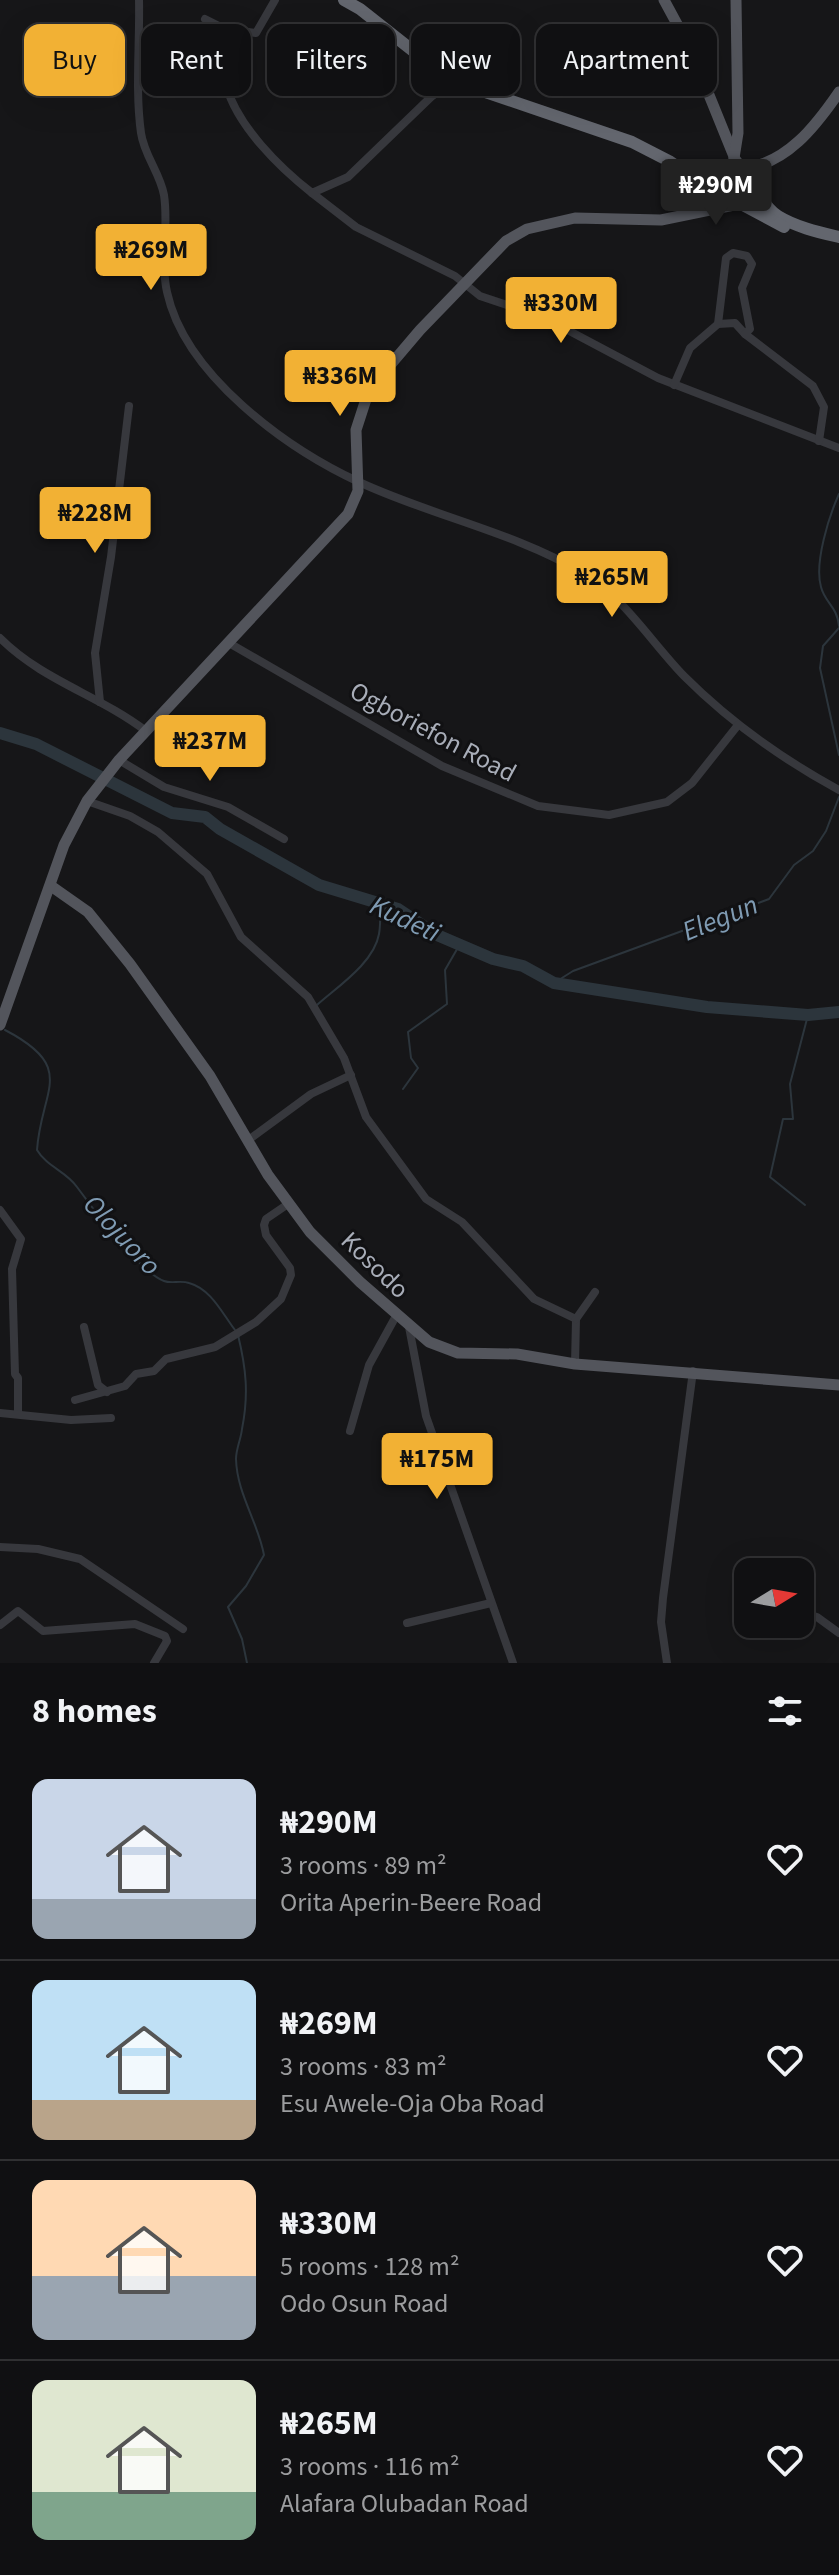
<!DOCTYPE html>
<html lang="en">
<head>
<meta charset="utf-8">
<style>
	:root { --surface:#101012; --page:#19191b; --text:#f1f3f6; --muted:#9c9d9f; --line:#303032; --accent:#f2b134 }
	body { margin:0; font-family:"Source Sans 3",sans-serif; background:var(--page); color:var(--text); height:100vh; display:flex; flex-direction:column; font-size:30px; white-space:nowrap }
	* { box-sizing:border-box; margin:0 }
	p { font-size:26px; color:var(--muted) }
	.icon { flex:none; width:44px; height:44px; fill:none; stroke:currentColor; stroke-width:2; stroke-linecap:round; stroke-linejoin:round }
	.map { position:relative; height:1663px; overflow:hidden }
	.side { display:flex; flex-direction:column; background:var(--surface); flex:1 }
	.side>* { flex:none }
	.top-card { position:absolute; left:24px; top:24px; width:792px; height:72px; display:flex; gap:16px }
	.needle { width:52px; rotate:79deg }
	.tools { position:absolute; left:734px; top:1558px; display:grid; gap:16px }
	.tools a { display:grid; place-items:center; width:80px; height:80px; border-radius:16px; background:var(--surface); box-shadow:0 8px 32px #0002,0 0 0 2px var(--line); font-size:40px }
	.price { position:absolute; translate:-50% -68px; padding:0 18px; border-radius:8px; background:var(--accent); color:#111; font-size:26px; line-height:52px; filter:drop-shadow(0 2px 4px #0008) }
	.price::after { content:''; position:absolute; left:50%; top:48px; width:24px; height:18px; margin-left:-12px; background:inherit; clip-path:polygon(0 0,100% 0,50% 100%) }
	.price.selected { background:#222; color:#fff }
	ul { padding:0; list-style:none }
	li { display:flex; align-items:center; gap:24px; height:200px; padding:0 32px }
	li+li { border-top:2px solid var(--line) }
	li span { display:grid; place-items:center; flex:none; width:224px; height:160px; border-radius:16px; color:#555 }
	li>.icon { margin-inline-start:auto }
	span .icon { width:96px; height:96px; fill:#fffc; stroke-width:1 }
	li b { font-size:34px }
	h2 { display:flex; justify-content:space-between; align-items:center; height:96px; padding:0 32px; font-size:34px }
	.tag { padding:0 28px; border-radius:16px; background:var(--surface); box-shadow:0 8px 32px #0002,0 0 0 2px var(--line); font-size:28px; line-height:72px }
	.tag.selected { background:var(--accent); color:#111 }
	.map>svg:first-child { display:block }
</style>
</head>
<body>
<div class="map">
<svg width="839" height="1663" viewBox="0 0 839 1663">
	<rect width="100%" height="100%" fill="#161618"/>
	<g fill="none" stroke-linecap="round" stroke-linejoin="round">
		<g stroke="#2c353c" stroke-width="2">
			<path d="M839,494C829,516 814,563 821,587C825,603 837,606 839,626"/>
			<path d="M839,628L823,646L820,668L839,755"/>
			<path d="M554,983L573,971L769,899L794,865L813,851L826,831L839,797"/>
			<path d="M317,1005C337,987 374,963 379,934C381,923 380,914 380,903"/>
			<path d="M5,1030C78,1068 41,1089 37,1150C47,1167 66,1171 77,1187C92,1208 141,1273 164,1281C171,1284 181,1280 189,1283C211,1289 222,1313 235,1330"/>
			<path d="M403,1089L418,1068L411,1058L408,1032L447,1004L445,970L460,944"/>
			<path d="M805,1205L770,1177L783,1119H793L790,1084L808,1015"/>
			<path d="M238,1335C246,1368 249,1394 242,1429C241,1439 236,1449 236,1459C237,1494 258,1522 264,1555L246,1586L228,1607L242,1639L247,1663"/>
		</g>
		<path stroke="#2c353c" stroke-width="12" d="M0,733L36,744L172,813L205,817L220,829L319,885L398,909L437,935L493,959L523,966L554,983L707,1007L808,1015L839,1012"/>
		<g stroke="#37383d" stroke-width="8">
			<path d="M139,0C140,43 135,90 141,133C144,155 160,173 164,195C169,227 160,260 167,292C185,375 286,448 359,482C432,516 514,532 583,573C624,597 651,642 684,676C730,722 782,759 839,790"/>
			<path d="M205,19L225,29L256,33L275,0"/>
			<path d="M225,29C223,47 222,68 226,85C237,126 280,168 312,193L348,177L431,97L454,80"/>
			<path d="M312,193L356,227L455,276L480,296L543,317L658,378L839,448"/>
			<path d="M718,324L735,323L745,334"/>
			<path d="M674,385L690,348L718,324L726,258L733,253L747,256L752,264L742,288L750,329L745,334L813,386L824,407L819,441"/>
			<path d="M0,638C43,681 99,695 146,731"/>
			<path d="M229,643L442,766L538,806L609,815L667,802L692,783L738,725"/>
			<path d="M100,702L95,653L111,557L129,406"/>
			<path d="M119,760L164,787L228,807L284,839"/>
			<path d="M87,801L130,816L158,832L207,874L241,937L308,997L344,1058L366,1117L426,1199L462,1222L534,1299L576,1319L575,1364"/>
			<path d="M247,1141L311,1094L351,1075"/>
			<path d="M0,1210L21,1239L12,1269L15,1374L18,1378V1414"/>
			<path d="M576,1319L595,1292"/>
			<path d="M84,1327L98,1385L107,1392"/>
			<path d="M409,1327L426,1416L513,1663"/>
			<path d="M75,1400L125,1386L136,1374L154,1371L166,1359L215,1347L256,1322L281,1299L291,1275L290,1268L266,1235L264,1225L266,1219L288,1204"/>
			<path d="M0,1413L71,1420L111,1418"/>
			<path d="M350,1431L369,1365L396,1316"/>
			<path d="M0,1547L38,1549L80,1559L183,1629"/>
			<path d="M800,1612L817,1617L839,1633"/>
			<path d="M407,1623L491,1603"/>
			<path d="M0,1625L18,1611L43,1631L135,1624L165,1636L167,1641L154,1663"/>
			<path d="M667,1663L661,1622L663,1598L693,1371"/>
		</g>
		<g stroke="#53555c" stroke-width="11">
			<path d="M664,0L690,48L735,159L756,187"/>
			<path d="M743,169C787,163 815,127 839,92"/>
			<path d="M730,183L738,133L736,0"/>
			<path d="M693,211L722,193"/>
			<path d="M51,886L88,912L130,964L210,1076L268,1175L310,1232L360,1282L429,1342L458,1353L517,1354L575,1364L839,1385"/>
			<path d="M0,1025L64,845L87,801L119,760L348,514L358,491L356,430L369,390L420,330L506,241L527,229L575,218L661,220L739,204"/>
		</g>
		<g stroke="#63666e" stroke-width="12">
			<path d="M344,0L360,9L450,80L632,142L669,161L723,198"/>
			<path d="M416,44L463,77"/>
			<path d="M692,167L729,183"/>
			<path d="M760,193L757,201L748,205L729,202L722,193L729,183C766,180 754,201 778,216C796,227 818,232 839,237"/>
			<path d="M741,204L784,227"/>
		</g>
	</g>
	<g text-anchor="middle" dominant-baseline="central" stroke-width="6" stroke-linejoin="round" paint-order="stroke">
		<g font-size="26" fill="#a8adb8" stroke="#111113">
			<text transform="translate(433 732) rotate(28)">Ogboriefon Road</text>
			<text transform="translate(375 1265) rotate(44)">Kosodo</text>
		</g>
		<g font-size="28" font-style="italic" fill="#7f9bb3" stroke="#111113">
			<text transform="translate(720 918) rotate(-22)">Elegun</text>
			<text transform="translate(405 919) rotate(25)">Kudeti</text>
			<text transform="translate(122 1235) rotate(47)">Olojuoro</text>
		</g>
	</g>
</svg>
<div class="tools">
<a><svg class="needle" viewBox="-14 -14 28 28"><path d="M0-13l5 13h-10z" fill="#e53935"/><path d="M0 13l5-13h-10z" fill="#9c9d9f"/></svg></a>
</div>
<b class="price selected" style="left:716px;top:227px">₦290M</b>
<b class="price" style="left:151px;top:292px">₦269M</b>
<b class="price" style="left:561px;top:345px">₦330M</b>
<b class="price" style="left:340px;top:418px">₦336M</b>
<b class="price" style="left:95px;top:555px">₦228M</b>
<b class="price" style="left:612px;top:619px">₦265M</b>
<b class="price" style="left:210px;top:783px">₦237M</b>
<b class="price" style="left:437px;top:1501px">₦175M</b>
<div class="top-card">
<a class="tag selected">Buy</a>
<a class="tag">Rent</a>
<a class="tag">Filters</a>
<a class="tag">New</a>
<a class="tag">Apartment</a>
</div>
</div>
<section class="side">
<h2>8 homes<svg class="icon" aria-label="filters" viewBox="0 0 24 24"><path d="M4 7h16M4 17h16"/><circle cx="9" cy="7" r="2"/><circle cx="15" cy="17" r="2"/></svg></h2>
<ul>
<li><span style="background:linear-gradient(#c9d6e8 75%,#9aa5b1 0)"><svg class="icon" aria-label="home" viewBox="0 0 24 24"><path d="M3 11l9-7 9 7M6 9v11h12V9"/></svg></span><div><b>₦290M</b><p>3 rooms · 89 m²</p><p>Orita Aperin-Beere Road</p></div><svg class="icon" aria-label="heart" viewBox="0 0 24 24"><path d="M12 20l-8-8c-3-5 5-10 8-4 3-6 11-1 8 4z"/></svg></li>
<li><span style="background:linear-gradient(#bfe0f5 75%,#b9a48a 0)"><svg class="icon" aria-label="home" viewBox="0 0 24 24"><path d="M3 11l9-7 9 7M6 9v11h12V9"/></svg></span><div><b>₦269M</b><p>3 rooms · 83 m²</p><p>Esu Awele-Oja Oba Road</p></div><svg class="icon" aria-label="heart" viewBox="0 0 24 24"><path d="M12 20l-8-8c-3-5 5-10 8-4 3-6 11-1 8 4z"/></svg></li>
<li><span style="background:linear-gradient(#ffd9b3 60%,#9aa5b1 0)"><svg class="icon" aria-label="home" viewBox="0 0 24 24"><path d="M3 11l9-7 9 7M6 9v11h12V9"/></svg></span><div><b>₦330M</b><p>5 rooms · 128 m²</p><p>Odo Osun Road</p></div><svg class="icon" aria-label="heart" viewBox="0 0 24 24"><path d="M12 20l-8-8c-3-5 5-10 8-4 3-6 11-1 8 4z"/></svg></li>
<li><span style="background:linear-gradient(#dfe7d0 70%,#7fa58c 0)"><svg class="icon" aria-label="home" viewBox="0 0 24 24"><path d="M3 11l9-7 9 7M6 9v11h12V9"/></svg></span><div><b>₦265M</b><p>3 rooms · 116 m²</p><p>Alafara Olubadan Road</p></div><svg class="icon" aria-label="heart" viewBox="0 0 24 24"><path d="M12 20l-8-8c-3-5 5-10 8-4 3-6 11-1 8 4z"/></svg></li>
</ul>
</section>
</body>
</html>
